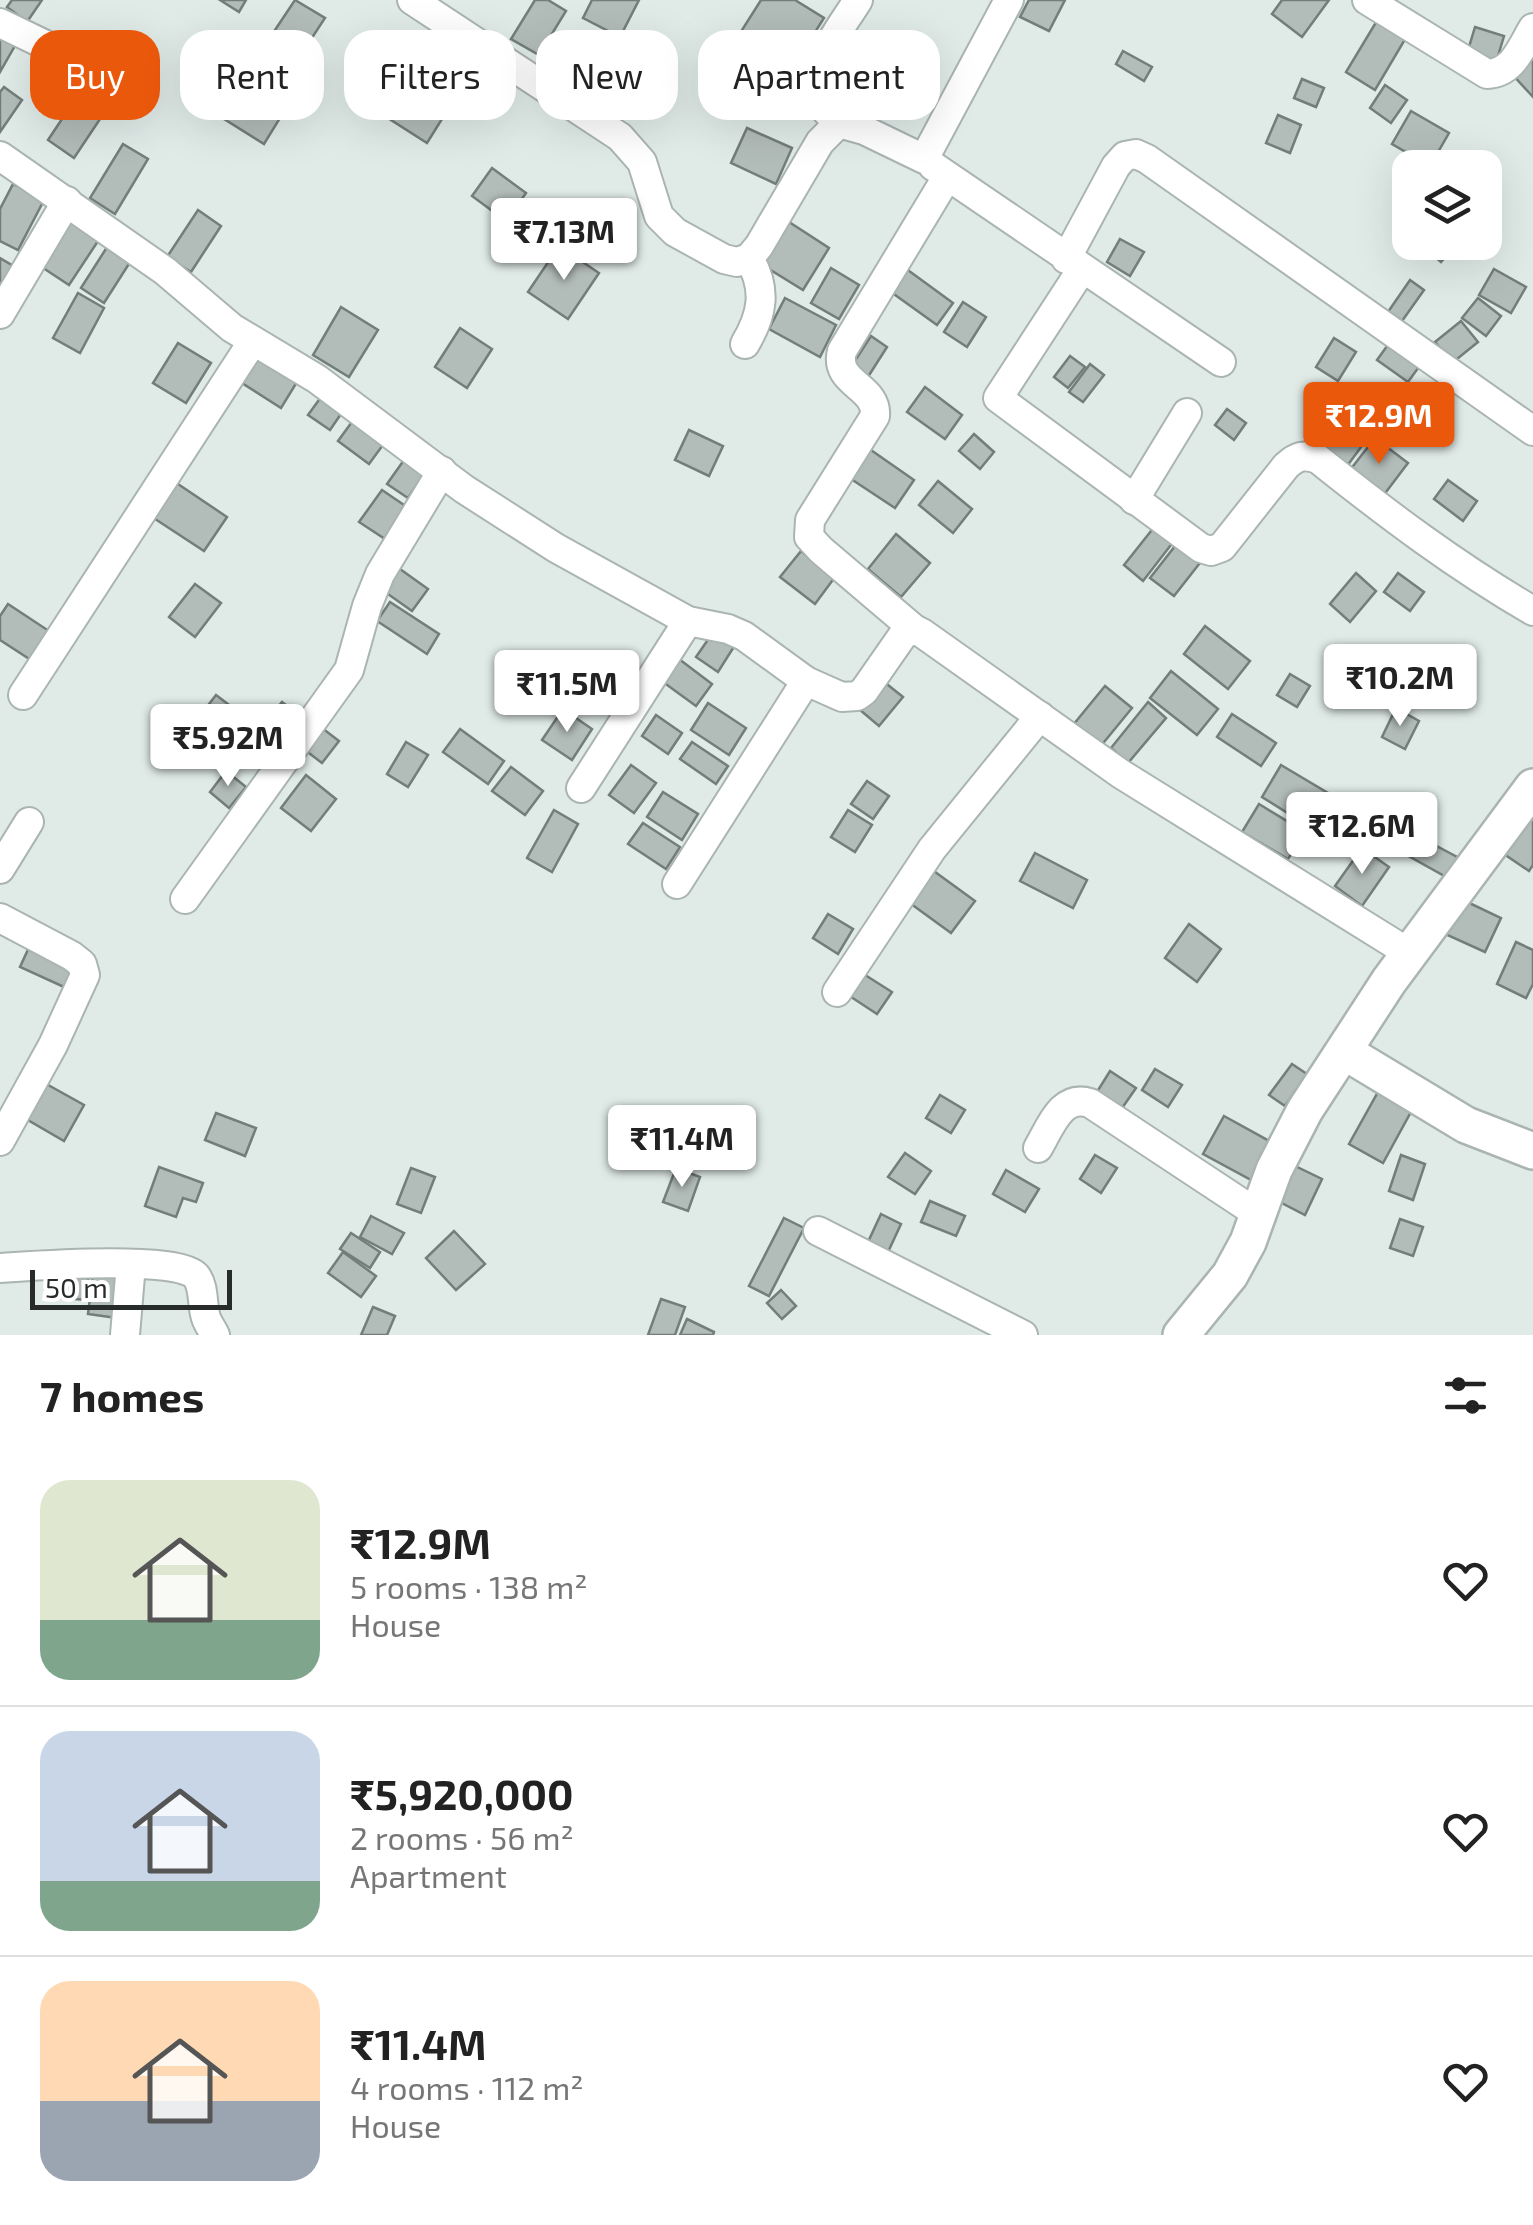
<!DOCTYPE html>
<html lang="en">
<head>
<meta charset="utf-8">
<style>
	:root { --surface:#fff; --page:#f6f6f6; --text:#222; --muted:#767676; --line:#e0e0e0; --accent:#ea580c }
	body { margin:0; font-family:"Exo 2",sans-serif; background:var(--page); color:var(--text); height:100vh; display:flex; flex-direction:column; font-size:38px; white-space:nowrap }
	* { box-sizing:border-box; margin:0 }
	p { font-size:32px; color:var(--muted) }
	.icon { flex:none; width:55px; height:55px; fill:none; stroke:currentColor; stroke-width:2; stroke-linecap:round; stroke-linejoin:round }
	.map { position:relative; height:1335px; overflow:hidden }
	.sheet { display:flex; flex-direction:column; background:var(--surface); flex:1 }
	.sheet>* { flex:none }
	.guide { position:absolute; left:30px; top:30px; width:1000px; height:90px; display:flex; gap:20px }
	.fabs { position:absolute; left:1392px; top:150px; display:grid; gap:20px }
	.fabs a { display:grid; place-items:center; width:110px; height:110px; border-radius:20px; background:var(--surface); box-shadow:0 10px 40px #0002; font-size:50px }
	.scale { position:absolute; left:30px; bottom:25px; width:202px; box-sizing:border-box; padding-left:10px; border:5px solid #272b2a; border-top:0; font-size:28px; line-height:35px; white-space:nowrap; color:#272b2a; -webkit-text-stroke:8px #fff; paint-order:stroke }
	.price { position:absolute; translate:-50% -85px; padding:0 22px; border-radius:10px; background:#fff; color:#222; font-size:32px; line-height:65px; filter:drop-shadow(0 2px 5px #0008) }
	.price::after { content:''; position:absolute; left:50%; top:60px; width:30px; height:22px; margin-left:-15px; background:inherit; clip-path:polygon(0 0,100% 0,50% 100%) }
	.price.selected { background:var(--accent); color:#fff }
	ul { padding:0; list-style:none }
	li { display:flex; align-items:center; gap:30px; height:250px; padding:0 40px }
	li+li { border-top:2px solid var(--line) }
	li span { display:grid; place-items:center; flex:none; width:280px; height:200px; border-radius:30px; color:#555 }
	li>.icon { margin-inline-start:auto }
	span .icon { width:120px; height:120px; fill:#fffc; stroke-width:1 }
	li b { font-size:42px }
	h2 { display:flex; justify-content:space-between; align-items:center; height:120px; padding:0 40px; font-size:42px }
	.chip { padding:0 35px; border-radius:30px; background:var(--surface); box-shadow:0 10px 40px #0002; font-size:35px; line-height:90px }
	.chip.selected { background:var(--accent); color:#fff }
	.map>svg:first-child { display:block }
</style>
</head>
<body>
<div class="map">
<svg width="1533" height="1335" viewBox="0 0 1533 1335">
	<rect width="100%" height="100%" fill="#e0ebe8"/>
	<g fill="#b2bcb9" stroke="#737d7a" stroke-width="2.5">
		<path d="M12,0H42L27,22L7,7Z"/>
		<path d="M220,0H246L239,12Z"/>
		<path d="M295,0L325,18L302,53L273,33Z"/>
		<path d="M535,0H548L566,11L539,55L511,39Z"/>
		<path d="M592,0H639L620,37L583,18Z"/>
		<path d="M761,0H795L824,18L788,75L735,41Z"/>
		<path d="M1029,0H1065L1049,31L1020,17Z"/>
		<path d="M1282,0H1329L1302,37L1272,14Z"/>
		<path d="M1378,19L1407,36L1375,90L1346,72Z"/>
		<path d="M1475,27L1504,36L1495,66L1466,57Z"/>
		<path d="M0,34L16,44L0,72Z"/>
		<path d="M265,40L300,63L271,106L237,83Z"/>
		<path d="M1123,51L1152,67L1144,81L1116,64Z"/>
		<path d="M428,55L467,79L427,143L388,118Z"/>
		<path d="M1533,55V97L1512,74Z"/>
		<path d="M1302,79L1324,88L1316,107L1294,98Z"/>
		<path d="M1385,85L1407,100L1391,123L1370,108Z"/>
		<path d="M84,86L110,104L74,158L48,140Z"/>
		<path d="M4,87L22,100L0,132V92Z"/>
		<path d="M238,91L280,118L264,144L221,117Z"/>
		<path d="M1411,111L1449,133L1430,166L1392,144Z"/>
		<path d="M1278,115L1301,125L1290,153L1266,143Z"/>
		<path d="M747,128L792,148L776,184L731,163Z"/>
		<path d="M123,144L148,159L115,214L90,198Z"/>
		<path d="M492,168L526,193L506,221L472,196Z"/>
		<path d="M13,184L44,200L18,250L0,241V209Z"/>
		<path d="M198,210L221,226L191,272L167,257Z"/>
		<path d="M70,214L102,235L69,285L37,264Z"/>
		<path d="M786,220L829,248L803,290L759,263Z"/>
		<path d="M1120,239L1144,252L1130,276L1107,262Z"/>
		<path d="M1423,242H1449L1454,247L1441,262L1421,245Z"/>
		<path d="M109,244L132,259L104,303L81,288Z"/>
		<path d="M559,246L599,273L568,319L528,292Z"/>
		<path d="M0,258L15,267L0,291Z"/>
		<path d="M901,265L953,303L937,325L884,287Z"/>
		<path d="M831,268L859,285L839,319L811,303Z"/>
		<path d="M1494,269L1526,287L1511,313L1479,295Z"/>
		<path d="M1410,280L1424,290L1402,321L1388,312Z"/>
		<path d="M78,293L104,308L80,353L53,338Z"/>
		<path d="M785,298L836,325L820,357L769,329Z"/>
		<path d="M1478,298L1501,316L1486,336L1462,318Z"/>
		<path d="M963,302L986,317L967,347L944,332Z"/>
		<path d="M341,307L378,330L349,377L313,355Z"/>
		<path d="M1461,321L1478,342L1452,363L1435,342Z"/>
		<path d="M460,328L492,349L467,388L435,367Z"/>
		<path d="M871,336L887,347L866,380L849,370Z"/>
		<path d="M1334,338L1356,352L1338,381L1316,367Z"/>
		<path d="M1390,342L1421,364L1408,382L1377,360Z"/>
		<path d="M178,343L211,363L186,403L153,383Z"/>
		<path d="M1070,356L1085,367L1068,388L1054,377Z"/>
		<path d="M257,358L297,382L281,408L242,383Z"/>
		<path d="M1090,364L1104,375L1083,402L1069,392Z"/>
		<path d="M925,387L962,415L945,439L907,412Z"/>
		<path d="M324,393L345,408L330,430L308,415Z"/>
		<path d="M1227,409L1246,423L1234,440L1215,425Z"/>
		<path d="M1350,413L1373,431L1347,466L1323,447Z"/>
		<path d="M357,415L388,438L369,464L338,441Z"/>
		<path d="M689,430L723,446L709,476L675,460Z"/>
		<path d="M974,434L994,452L980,469L959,451Z"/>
		<path d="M1375,438L1408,463L1383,496L1350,470Z"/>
		<path d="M868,448L914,480L895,508L848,477Z"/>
		<path d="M409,453L429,467L408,498L387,484Z"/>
		<path d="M1448,480L1477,501L1463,521L1434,499Z"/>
		<path d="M938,481L972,509L953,533L919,505Z"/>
		<path d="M175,482L227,517L204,551L152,517Z"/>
		<path d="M382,490L407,507L385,539L359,522Z"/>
		<path d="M1155,526L1174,541L1143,581L1124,565Z"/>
		<path d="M896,534L930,563L901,597L868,569Z"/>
		<path d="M1179,541L1203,559L1174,596L1150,578Z"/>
		<path d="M801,551L835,577L815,604L780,577Z"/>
		<path d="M393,564L428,589L412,611L378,587Z"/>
		<path d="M1356,573L1376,591L1350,622L1330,604Z"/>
		<path d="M1398,573L1424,592L1410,611L1384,592Z"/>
		<path d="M195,584L221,603L195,637L169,617Z"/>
		<path d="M390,602L439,634L427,654L377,621Z"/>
		<path d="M8,604L52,633L34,662L0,640V616Z"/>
		<path d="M1205,626L1250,661L1228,689L1184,654Z"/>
		<path d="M714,631L735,645L718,672L696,657Z"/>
		<path d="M679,659L712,684L696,706L663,682Z"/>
		<path d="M1171,671L1218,709L1197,735L1150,698Z"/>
		<path d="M1290,674L1310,686L1297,707L1277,695Z"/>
		<path d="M883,681L903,697L879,726L859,709Z"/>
		<path d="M1105,686L1132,708L1100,747L1073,725Z"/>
		<path d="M216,695L237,711L220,733L199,717Z"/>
		<path d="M282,702L305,720L290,739L267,720Z"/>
		<path d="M1148,702L1166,718L1128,763L1111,748Z"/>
		<path d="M708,703L746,728L729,755L691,730Z"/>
		<path d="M1396,708L1419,721L1405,749L1382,737Z"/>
		<path d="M563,709L592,729L572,760L542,740Z"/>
		<path d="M1232,714L1276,743L1261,766L1217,737Z"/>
		<path d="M656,715L682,733L668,754L642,736Z"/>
		<path d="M264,725L284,742L267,761L247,745Z"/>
		<path d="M318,725L339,741L322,763L301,747Z"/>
		<path d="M460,729L504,761L488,784L443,752Z"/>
		<path d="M406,742L428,755L408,787L387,774Z"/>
		<path d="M692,742L728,766L716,784L680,759Z"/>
		<path d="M631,765L656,783L634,813L609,795Z"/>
		<path d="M1281,765L1333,796L1313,829L1262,797Z"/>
		<path d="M511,767L543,791L525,815L492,791Z"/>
		<path d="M226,771L246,787L229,808L210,792Z"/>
		<path d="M306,775L336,799L311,831L281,808Z"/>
		<path d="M867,781L889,796L873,819L851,804Z"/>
		<path d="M663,792L698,814L682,840L647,817Z"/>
		<path d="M1259,804L1305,832L1288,859L1242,832Z"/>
		<path d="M554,810L578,824L552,872L527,858Z"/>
		<path d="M848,810L872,825L855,852L831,837Z"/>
		<path d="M1533,811V865L1529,871L1498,850Z"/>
		<path d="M643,823L680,847L666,869L628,844Z"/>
		<path d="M1416,835L1459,858L1448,878L1405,854Z"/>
		<path d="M1362,848L1389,867L1362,906L1335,886Z"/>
		<path d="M1035,853L1087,880L1073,908L1020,881Z"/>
		<path d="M931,869L975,901L951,933L907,901Z"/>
		<path d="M1461,899L1501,918L1485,952L1445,934Z"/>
		<path d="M828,914L853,929L838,954L813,938Z"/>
		<path d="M1189,924L1221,949L1197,982L1165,958Z"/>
		<path d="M1516,942L1533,950V984L1526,998L1497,984Z"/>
		<path d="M31,943L75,963L64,987L20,967Z"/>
		<path d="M862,973L892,992L877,1014L848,995Z"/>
		<path d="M1292,1064L1307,1074L1285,1106L1269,1095Z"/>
		<path d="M1155,1069L1182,1085L1168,1107L1142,1090Z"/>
		<path d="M1110,1071L1136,1088L1120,1111L1095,1095Z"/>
		<path d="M41,1081L84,1105L64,1141L21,1116Z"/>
		<path d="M1378,1092L1412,1110L1383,1163L1349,1144Z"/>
		<path d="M940,1095L965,1110L951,1133L926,1118Z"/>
		<path d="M216,1113L256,1128L245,1156L205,1140Z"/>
		<path d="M1224,1116L1273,1143L1253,1181L1203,1154Z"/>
		<path d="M905,1153L931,1171L915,1194L888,1177Z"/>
		<path d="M1095,1155L1117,1168L1101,1193L1080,1179Z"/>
		<path d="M1401,1155L1425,1164L1413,1200L1389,1191Z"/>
		<path d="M1289,1163L1322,1179L1305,1215L1272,1198Z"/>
		<path d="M159,1167L203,1183L196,1202L183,1198L176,1217L145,1206Z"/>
		<path d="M411,1168L435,1177L421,1213L397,1204Z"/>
		<path d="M676,1168L700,1177L688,1211L663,1202Z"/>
		<path d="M1006,1170L1039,1189L1025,1212L993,1194Z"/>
		<path d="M930,1201L965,1216L956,1236L921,1222Z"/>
		<path d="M881,1214L901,1224L888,1252L868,1242Z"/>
		<path d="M371,1216L404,1233L392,1254L360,1237Z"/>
		<path d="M784,1218L804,1228L769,1296L749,1286Z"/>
		<path d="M1400,1219L1423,1227L1413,1256L1390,1248Z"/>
		<path d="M454,1231L485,1264L456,1290L426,1258Z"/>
		<path d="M351,1233L380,1252L370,1268L340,1249Z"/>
		<path d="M343,1252L376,1276L361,1297L328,1273Z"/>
		<path d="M65,1266L89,1268L87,1300L62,1298Z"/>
		<path d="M94,1266L124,1271L117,1318L88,1314Z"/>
		<path d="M781,1290L796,1306L782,1319L767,1303Z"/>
		<path d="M661,1299L685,1307L675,1335H648Z"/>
		<path d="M373,1307L395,1316L387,1335H361Z"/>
		<path d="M687,1319L714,1332L713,1335H680Z"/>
	</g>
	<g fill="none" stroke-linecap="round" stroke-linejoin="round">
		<g stroke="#aab4b2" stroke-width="32">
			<g id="minor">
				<path d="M412,0L620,137L642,162L659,216L675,232L724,259L737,262L749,258L759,246L820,142L839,123L864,130L924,159L1009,0"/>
				<path d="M1367,0L1487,74C1513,73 1521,48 1533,28"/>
				<path d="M0,23L114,78"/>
				<path d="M839,123C834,118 826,112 822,105C802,73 842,27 858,0"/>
				<path d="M0,156L165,271L232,328L317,379L464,489L556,548L688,621L728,629L744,636L806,681L842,697L857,696L864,691L903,635L914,629L922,633L1121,774L1409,953"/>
				<path d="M933,166L1221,362"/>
				<path d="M1066,259L1116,166L1125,156L1136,154L1147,159L1533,431"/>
				<path d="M1082,269L998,398L1201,548L1211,551L1222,547L1286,466C1297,456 1304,454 1318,459C1388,515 1456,566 1533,611"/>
				<path d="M0,314L67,201"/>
				<path d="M745,344C763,314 767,289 749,258"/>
				<path d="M1134,500L1187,413"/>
				<path d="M914,629L821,550L809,537L810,520L875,416C878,386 833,384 842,351L947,177"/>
				<path d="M23,695L253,341"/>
				<path d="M581,788L688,621"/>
				<path d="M0,869L29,822"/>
				<path d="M677,884L806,681"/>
				<path d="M185,899L349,670L367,606L380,574L442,471"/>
				<path d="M0,918L72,956L82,964L85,975L53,1045L0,1141"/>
				<path d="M837,992L932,849L1040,716"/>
				<path d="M1038,1148C1051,1126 1061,1094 1090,1103L1258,1214"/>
				<path d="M818,1231L1023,1335"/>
				<path d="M0,1268C32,1266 177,1255 196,1276C204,1286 202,1302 205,1314C206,1322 212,1328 215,1335"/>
				<path d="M125,1335L131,1264"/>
			</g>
		</g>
		<g stroke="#aab4b2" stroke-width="40">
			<g id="tertiary">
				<path d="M1345,1052L1466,1125L1533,1151"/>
				<path d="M1181,1335L1230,1275L1248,1242L1274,1170L1305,1110L1389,981L1533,787"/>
			</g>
		</g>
		<use href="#minor" stroke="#fff" stroke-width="28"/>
		<use href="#tertiary" stroke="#fff" stroke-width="35"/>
	</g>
</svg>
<div class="fabs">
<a><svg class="icon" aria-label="layers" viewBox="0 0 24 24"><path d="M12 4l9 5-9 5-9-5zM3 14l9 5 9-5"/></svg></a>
</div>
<div class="scale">50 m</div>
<b class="price" style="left:564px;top:283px">₹7.13M</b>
<b class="price selected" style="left:1379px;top:467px">₹12.9M</b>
<b class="price" style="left:1400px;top:729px">₹10.2M</b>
<b class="price" style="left:567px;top:735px">₹11.5M</b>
<b class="price" style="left:228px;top:789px">₹5.92M</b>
<b class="price" style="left:1362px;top:877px">₹12.6M</b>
<b class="price" style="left:682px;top:1190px">₹11.4M</b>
<div class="guide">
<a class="chip selected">Buy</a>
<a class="chip">Rent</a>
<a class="chip">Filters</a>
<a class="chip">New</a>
<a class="chip">Apartment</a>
</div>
</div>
<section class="sheet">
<h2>7 homes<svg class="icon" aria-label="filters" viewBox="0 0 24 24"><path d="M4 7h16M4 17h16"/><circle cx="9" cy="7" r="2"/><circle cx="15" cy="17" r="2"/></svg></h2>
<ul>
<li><span style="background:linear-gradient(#dfe7d0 70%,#7fa58c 0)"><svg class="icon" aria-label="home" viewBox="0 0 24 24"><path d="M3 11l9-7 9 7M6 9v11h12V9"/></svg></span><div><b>₹12.9M</b><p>5 rooms · 138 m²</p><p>House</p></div><svg class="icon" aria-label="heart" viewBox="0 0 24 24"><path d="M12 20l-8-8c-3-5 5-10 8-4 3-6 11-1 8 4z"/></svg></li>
<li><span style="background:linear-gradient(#c9d6e8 75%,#7fa58c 0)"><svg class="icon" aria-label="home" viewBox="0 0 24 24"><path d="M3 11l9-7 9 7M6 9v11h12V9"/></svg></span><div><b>₹5,920,000</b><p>2 rooms · 56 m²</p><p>Apartment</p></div><svg class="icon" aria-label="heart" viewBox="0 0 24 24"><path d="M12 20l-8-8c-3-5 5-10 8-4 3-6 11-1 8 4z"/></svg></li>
<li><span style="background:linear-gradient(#ffd9b3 60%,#9aa5b1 0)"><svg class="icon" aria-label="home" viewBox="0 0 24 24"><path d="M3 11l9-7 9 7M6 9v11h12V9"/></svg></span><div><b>₹11.4M</b><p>4 rooms · 112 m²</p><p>House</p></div><svg class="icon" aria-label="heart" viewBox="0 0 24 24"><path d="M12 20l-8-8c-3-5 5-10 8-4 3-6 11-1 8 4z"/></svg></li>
</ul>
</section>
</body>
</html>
